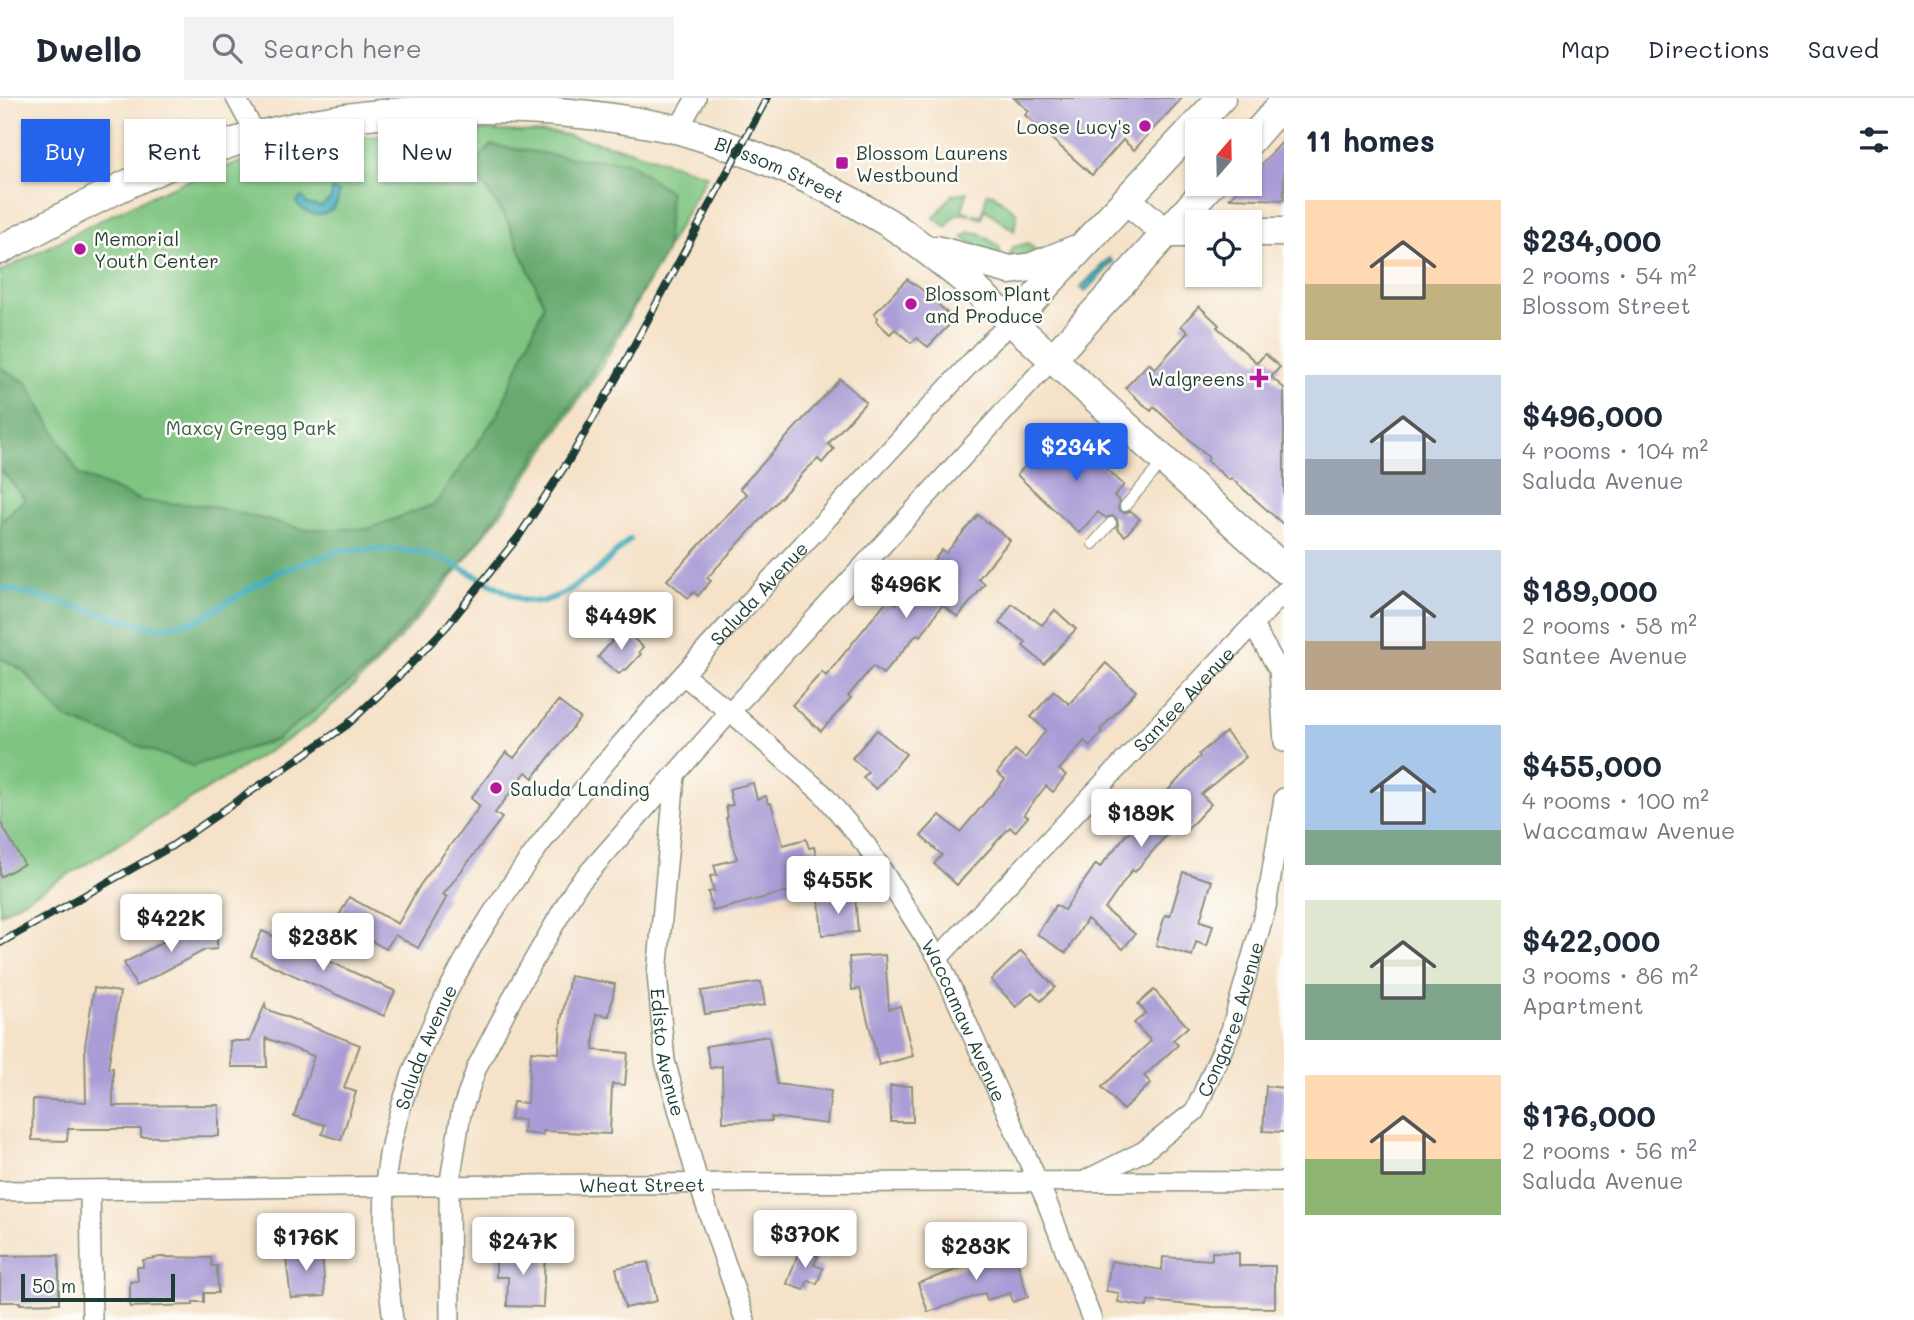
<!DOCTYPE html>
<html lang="en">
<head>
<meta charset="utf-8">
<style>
	:root { --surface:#fff; --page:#f2f2f3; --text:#1f2937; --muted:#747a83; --line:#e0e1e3; --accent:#2563eb }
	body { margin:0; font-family:Mali,sans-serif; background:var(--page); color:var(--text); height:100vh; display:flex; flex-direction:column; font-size:26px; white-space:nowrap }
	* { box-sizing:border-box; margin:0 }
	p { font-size:23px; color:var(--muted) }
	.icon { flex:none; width:38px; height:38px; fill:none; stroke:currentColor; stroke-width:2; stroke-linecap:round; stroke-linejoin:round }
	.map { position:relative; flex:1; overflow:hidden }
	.panel { display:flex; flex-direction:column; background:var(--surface); width:630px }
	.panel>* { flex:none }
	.banner { position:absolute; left:21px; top:21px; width:665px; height:63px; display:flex; gap:14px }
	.needle { width:46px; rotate:20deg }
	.controls { position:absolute; left:1185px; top:21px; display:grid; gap:14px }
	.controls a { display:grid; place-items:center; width:77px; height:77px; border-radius:0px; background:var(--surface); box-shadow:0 2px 5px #0004; font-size:35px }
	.scale { position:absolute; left:21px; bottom:18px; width:154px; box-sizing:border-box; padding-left:7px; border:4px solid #1f3d34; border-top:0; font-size:19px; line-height:24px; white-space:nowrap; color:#1f3d34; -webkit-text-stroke:5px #fdfcf7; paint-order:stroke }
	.price { position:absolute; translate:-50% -60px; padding:0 16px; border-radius:7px; background:#fff; color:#222; font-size:23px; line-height:46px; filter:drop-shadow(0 2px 4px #0008) }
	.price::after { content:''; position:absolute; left:50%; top:42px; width:21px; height:16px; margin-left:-10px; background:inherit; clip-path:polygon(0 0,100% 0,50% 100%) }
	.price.current { background:var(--accent); color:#fff }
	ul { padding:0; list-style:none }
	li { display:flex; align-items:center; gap:21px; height:175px; padding:0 21px }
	li span { display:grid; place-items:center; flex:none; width:196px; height:140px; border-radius:0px; color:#555 }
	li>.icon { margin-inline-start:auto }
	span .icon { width:84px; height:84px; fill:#fffc; stroke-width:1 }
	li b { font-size:30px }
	h2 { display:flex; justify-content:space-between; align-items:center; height:84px; padding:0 21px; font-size:30px }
	.pill { padding:0 24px; border-radius:0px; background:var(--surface); box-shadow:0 2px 5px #0004; font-size:24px; line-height:63px }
	.pill.current { background:var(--accent); color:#fff }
	header { display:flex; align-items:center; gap:42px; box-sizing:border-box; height:98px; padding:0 35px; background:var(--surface); border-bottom:2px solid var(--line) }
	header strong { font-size:33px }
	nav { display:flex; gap:38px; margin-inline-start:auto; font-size:24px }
	.search { width:490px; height:63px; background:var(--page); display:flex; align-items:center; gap:18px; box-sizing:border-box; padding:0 24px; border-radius:0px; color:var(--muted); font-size:26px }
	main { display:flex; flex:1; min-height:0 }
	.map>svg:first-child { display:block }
</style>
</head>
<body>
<header>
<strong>Dwello</strong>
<div class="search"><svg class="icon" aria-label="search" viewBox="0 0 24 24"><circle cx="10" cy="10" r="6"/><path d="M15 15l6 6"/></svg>Search here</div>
<nav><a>Map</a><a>Directions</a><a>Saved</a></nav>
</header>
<main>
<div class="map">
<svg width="1284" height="1222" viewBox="0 0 1284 1222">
	<rect width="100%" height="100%" fill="#fdfcf7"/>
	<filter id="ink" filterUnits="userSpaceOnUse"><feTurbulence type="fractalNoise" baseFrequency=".0143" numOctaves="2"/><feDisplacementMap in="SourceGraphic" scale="14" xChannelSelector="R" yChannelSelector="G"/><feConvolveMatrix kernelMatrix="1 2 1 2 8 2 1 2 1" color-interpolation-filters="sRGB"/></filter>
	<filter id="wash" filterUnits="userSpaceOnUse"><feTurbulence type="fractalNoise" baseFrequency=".00686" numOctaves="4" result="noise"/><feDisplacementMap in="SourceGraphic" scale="28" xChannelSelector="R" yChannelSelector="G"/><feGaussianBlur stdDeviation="1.57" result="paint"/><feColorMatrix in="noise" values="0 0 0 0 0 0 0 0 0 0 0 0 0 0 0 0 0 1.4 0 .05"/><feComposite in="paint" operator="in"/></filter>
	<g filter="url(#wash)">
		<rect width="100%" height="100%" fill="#f5e2c8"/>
		<g fill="#7fc581" stroke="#4f815a" stroke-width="2">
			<path d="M438,31L557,35L626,51L707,77L603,266L508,406L439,496L373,570L309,628L80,770L0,816V174C81,133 160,87 248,62C309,43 374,38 438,31Z"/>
			<path d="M967,94L962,113L970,115L969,117C956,114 953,118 947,129L934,120L952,97Z"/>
			<path d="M987,95L993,96L1017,115L1014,133L985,111L982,121L973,118L974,116L982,117Z"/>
			<path d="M970,134L979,135L999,148L1001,157L985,153L962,139Z"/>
			<path d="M1028,145L1037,154L1018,159L1009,158L1013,149Z"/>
		</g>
		<path fill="#67aa6f" stroke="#437452" stroke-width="2" d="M491,47L573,60L628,64L670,94L666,155L576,299L471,454L370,569L276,642L192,668L65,620L24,573L0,560V424L25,401L0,371V269L27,285L79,377L142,403L211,408L302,431H368L435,406L499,314L544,207L508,124L472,69Z"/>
		<g fill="#3aaab8" stroke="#2c7476" stroke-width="2">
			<path d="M332,91L339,94C339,119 309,124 296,104L302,99L307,106L321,109L331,100Z"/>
			<path d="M1109,160L1113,164L1085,194L1080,190Z"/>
		</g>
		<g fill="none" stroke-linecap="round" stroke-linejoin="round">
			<path stroke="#3aaab8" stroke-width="6" d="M0,489L157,530L196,523L278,474L343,452L394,451L424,455L450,464L522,502L542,504L565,495L597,473L630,441"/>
		</g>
		<g id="blocks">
			<g fill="#aa9cd6">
				<path d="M1014,0H1182L1134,52L1123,42L1092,77L1025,17L1029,13Z"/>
				<path d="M1284,42V102L1230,100L1244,86H1250V79Z"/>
				<path d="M907,181L928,196L954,222L928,249L917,240L911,245L895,231L890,236L876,223L878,220L874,216Z"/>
				<path d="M1199,208L1219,227L1217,229L1257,265L1265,256L1280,269L1271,279L1284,290V427L1231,380L1229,382L1207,363L1209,360L1154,309L1151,313L1125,290L1149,265L1155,271L1188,234L1181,228Z"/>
				<path d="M840,281L866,304L828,346L834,351L822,365L818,361L805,373L707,480L711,483L698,498L694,494L688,500L667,482L747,396L740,390Z"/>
				<path d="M1060,329L1083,350L1086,347L1103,362L1100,365L1124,387L1114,398L1120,403L1118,411L1124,415L1131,413L1140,421L1125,438L1117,430L1118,426L1116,420L1112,418L1106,420L1098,414L1079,435L1017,377Z"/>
				<path d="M978,417L1010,442L978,481L985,486L958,519L942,507L921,538L917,536L883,576L873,568L848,598L851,600L821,633L792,607L822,574L826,578L888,501L896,506L903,495L906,497L942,452L946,455Z"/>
				<path d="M1012,506L1042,527L1055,512L1076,531L1044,566L1023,548L1026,544L999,525Z"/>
				<path d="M623,531L643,549L639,554L641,556L626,572L624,571L619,576L598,559Z"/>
				<path d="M1106,565L1136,593L1100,632L1102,634L1090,648L1084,643L1059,672L1066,677L1053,694L1046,688L1024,716L1028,719L1015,734L1010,729L957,787L934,766L942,757L921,738L940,717L960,734L1005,681L997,675L1015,652L1025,660L1046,632L1031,619L1054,593L1069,606Z"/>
				<path d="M558,603L580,620L533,680L526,674L495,715L502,720L443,797L447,799L418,850L395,837L386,851L336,823L349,799L398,826L420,787L480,708L471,700L506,654L514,660Z"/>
				<path d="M877,632L906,656L876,691L863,680L868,674L852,660Z"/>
				<path d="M1226,634L1246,659L1201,696L1211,706L1182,737L1173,729L1135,774L1132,772L1105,811L1135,836L1123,851L1087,821L1066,855L1037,836L1056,807L1064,812L1096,766L1100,769L1134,727L1135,728L1200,658L1199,656Z"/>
				<path d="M753,685L757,701L766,698L768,706L771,705L783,747L806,741L809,750L814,749L823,784L713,813L708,794L714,793L710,778L717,777L714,767L737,761L726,720L728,719L726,708L733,707L729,691Z"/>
				<path d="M0,723L24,766L0,779Z"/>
				<path d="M1183,774L1212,783L1200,823L1213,827L1207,848L1196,844L1192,858L1156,847L1165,817L1170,818Z"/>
				<path d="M855,798L858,834L822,837L819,801Z"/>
				<path d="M185,832H217V851L205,852L136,888L124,865Z"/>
				<path d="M262,833L395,893L384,918L251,858Z"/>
				<path d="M1021,853L1055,889L1041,903L1032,894L1016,909L991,882Z"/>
				<path d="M885,857L889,911L900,908L913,958L879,967L860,891L852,892L849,859Z"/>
				<path d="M570,878L615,886L609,918L596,916L593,952L628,955L625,987L612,986L610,1036L543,1033L542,1037L523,1035L524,1022L510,1021L513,1004L527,1005L531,953L559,955L561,924Z"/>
				<path d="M761,884L765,907L705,916L701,893Z"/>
				<path d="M94,890L120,894L108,970H113V1008L219,1007V1038L141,1039V1031H68L67,1043L32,1042L33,1001L86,1004L85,948Z"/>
				<path d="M1154,892L1188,929L1173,942L1178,947L1144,978L1151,985L1123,1012L1102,989L1151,943L1134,925L1146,915L1138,906Z"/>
				<path d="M265,906L266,911L360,947L344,990L356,994L341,1042L322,1036L325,1027L294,1018L314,958L266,940L267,969H231L230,943H250Z"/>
				<path d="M769,938L777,986L831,993L827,1026L771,1019L772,1023L723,1024L722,968L710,970L706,948Z"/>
				<path d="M890,988H912L913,1024H891Z"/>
				<path d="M1266,988L1284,990V1034L1263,1033Z"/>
				<path d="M800,1150L818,1158L814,1167L823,1170L817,1186L808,1182L804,1192L787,1186Z"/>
				<path d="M1013,1150L1028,1199L1013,1204L1010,1195L987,1202L985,1195L928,1214L918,1185L976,1165L975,1161Z"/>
				<path d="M322,1151L325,1198L291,1200L285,1153Z"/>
				<path d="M496,1152L545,1154L543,1209L507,1208L508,1179H496Z"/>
				<path d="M1212,1154L1239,1155V1168H1275V1210L1212,1209L1148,1203L1147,1209L1118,1204L1119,1195L1106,1193L1111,1163L1162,1172L1163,1159L1212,1162Z"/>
				<path d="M59,1157V1205L20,1206V1204H0V1158Z"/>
				<path d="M161,1159L211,1160L212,1168H217L218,1195H204V1204H193V1207L130,1209V1184L138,1183L137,1169H143V1162Z"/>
				<path d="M648,1164L657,1203L625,1210L616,1170Z"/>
			</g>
		</g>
	</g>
	<g filter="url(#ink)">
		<use href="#blocks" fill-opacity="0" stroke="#8a907e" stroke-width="2"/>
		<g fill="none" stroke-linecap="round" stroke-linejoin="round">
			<g stroke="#8a907e" stroke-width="12">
				<g id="lane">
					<path d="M1125,408L1164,363"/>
					<path d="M1093,446L1111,425"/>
				</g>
			</g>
			<g stroke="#8a907e" stroke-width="22">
				<g id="street">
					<path d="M236,0L256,37"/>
					<path d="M678,31L696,0"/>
					<path d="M1253,528L1279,572L1284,644"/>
					<path id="s1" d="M683,577L740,622L823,696L866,747L938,860L1046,1102L1092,1222"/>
					<path id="s2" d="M675,678L657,876L665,963L698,1084L745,1222"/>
					<path id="s3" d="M938,860L1284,494"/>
					<path id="s4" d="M1088,1081L1144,1053L1195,1013L1231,932L1266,809L1284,700"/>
					<path d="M90,1092L92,1222"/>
					<path id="s5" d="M0,1093C428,1088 856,1082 1284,1084"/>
					<path id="s6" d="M393,1222C385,1162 378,1098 393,1038C444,833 596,671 735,520C820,428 905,336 990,244L1012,224"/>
					<path d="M450,1222L449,1089L461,1015L477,969L516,893L576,789L730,614L1052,261"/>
				</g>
			</g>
			<g stroke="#8a907e" stroke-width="31">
				<g id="secondary">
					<path d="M1250,43L1284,4"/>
					<path d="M1127,102L1166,135H1197"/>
					<path d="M1250,134H1284"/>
					<path id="s7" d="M0,152C69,116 137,77 210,52C350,3 537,0 680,32C752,53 823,85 887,124C917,143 944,166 972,188L1284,471"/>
					<path d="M936,152L1010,172L1032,169L1074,152"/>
					<path d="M1012,224L1221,0"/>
					<path d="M1052,261L1211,86"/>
				</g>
			</g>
			<use href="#lane" stroke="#fff" stroke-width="10"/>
			<use href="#street" stroke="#fff" stroke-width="19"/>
			<use href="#secondary" stroke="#fff" stroke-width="28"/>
			<g stroke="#1f3d34" stroke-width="8">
				<path id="rail" d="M0,845L172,748L347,627L403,574L447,528L519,438L569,362L617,279L767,0"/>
			</g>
			<use href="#rail" stroke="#fdfcf7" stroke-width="5" stroke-dasharray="16" stroke-linecap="butt"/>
		</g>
	</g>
	<g fill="#b5179e" stroke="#fdfcf7" stroke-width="2.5">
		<circle cx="1145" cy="28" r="7"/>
		<rect x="835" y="58" width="14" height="14" rx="3.5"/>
		<circle cx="80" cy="151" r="7"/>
		<circle cx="911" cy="206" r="7"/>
		<path d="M1255.5 269.5h7v7h7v7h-7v7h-7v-7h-7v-7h7z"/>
		<circle cx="496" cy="690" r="7"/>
	</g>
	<g text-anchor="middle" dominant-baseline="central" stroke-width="5" stroke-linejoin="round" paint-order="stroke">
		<g font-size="19" fill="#1f3d34" stroke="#fdfcf7" text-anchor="start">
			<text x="1131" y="28" text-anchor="end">Loose Lucy's</text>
			<text x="856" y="54">Blossom Laurens<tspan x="856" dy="22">Westbound</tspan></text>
			<text x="94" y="140">Memorial<tspan x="94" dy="22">Youth Center</tspan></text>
			<text x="925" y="195">Blossom Plant<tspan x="925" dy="22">and Produce</tspan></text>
			<text x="1245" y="280" text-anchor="end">Walgreens</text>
			<text x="510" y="690">Saluda Landing</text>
		</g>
		<g font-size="19" fill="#1f3d34" stroke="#fdfcf7">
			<text stroke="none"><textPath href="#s7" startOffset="816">Blossom Street</textPath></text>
			<text stroke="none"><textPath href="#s6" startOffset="847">Saluda Avenue</textPath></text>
			<text stroke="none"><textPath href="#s3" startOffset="357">Santee Avenue</textPath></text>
			<text stroke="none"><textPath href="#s4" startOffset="226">Congaree Avenue</textPath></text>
			<text stroke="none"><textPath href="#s1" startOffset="452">Waccamaw Avenue</textPath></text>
			<text stroke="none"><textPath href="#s6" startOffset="280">Saluda Avenue</textPath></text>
			<text stroke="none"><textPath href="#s2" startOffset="278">Edisto Avenue</textPath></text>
			<text stroke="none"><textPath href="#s5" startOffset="642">Wheat Street</textPath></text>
		</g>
		<g font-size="19" fill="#375f47" stroke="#fdfcf7">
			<text x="251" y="329">Maxcy Gregg Park</text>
		</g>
	</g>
</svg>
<div class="controls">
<a><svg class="needle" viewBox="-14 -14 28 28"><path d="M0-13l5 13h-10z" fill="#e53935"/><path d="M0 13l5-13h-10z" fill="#747a83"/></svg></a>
<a><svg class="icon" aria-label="locate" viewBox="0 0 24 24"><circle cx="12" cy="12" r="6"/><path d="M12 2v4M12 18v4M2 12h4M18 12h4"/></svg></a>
</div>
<div class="scale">50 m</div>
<b class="price current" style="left:1076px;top:385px">$234K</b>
<b class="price" style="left:906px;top:522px">$496K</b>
<b class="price" style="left:621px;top:554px">$449K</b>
<b class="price" style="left:1141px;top:751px">$189K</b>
<b class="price" style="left:838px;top:818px">$455K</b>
<b class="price" style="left:171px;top:856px">$422K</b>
<b class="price" style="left:323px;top:875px">$238K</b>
<b class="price" style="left:805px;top:1172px">$370K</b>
<b class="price" style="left:306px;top:1175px">$176K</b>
<b class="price" style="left:523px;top:1179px">$247K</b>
<b class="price" style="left:976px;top:1184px">$283K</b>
<div class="banner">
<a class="pill current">Buy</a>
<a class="pill">Rent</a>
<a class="pill">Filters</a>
<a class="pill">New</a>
</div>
</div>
<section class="panel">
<h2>11 homes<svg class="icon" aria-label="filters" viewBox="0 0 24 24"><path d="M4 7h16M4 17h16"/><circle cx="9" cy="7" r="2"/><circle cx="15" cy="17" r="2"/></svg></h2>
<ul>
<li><span style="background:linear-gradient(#ffd9b3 60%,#c2b280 0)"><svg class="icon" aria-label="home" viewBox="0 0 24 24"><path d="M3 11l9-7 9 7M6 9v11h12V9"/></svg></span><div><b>$234,000</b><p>2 rooms · 54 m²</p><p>Blossom Street</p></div></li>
<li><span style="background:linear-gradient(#c9d6e8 60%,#9aa5b1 0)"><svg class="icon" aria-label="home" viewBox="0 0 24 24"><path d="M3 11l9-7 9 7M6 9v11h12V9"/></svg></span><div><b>$496,000</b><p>4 rooms · 104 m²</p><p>Saluda Avenue</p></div></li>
<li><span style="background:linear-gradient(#c9d6e8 65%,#b9a48a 0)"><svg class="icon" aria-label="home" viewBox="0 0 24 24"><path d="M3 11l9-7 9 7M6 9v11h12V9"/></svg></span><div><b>$189,000</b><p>2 rooms · 58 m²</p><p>Santee Avenue</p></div></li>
<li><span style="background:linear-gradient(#a9c7e8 75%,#7fa58c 0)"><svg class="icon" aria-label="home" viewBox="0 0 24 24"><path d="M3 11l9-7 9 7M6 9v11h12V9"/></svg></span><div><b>$455,000</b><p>4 rooms · 100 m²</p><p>Waccamaw Avenue</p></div></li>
<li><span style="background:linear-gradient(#dfe7d0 60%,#7fa58c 0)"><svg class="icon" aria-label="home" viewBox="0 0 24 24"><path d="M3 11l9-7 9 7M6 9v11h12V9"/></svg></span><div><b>$422,000</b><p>3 rooms · 86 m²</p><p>Apartment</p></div></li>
<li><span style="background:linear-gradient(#ffd9b3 60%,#8fb573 0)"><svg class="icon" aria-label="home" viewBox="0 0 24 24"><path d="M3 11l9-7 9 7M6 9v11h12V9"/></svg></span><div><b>$176,000</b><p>2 rooms · 56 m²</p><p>Saluda Avenue</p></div></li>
</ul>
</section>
</main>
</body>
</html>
